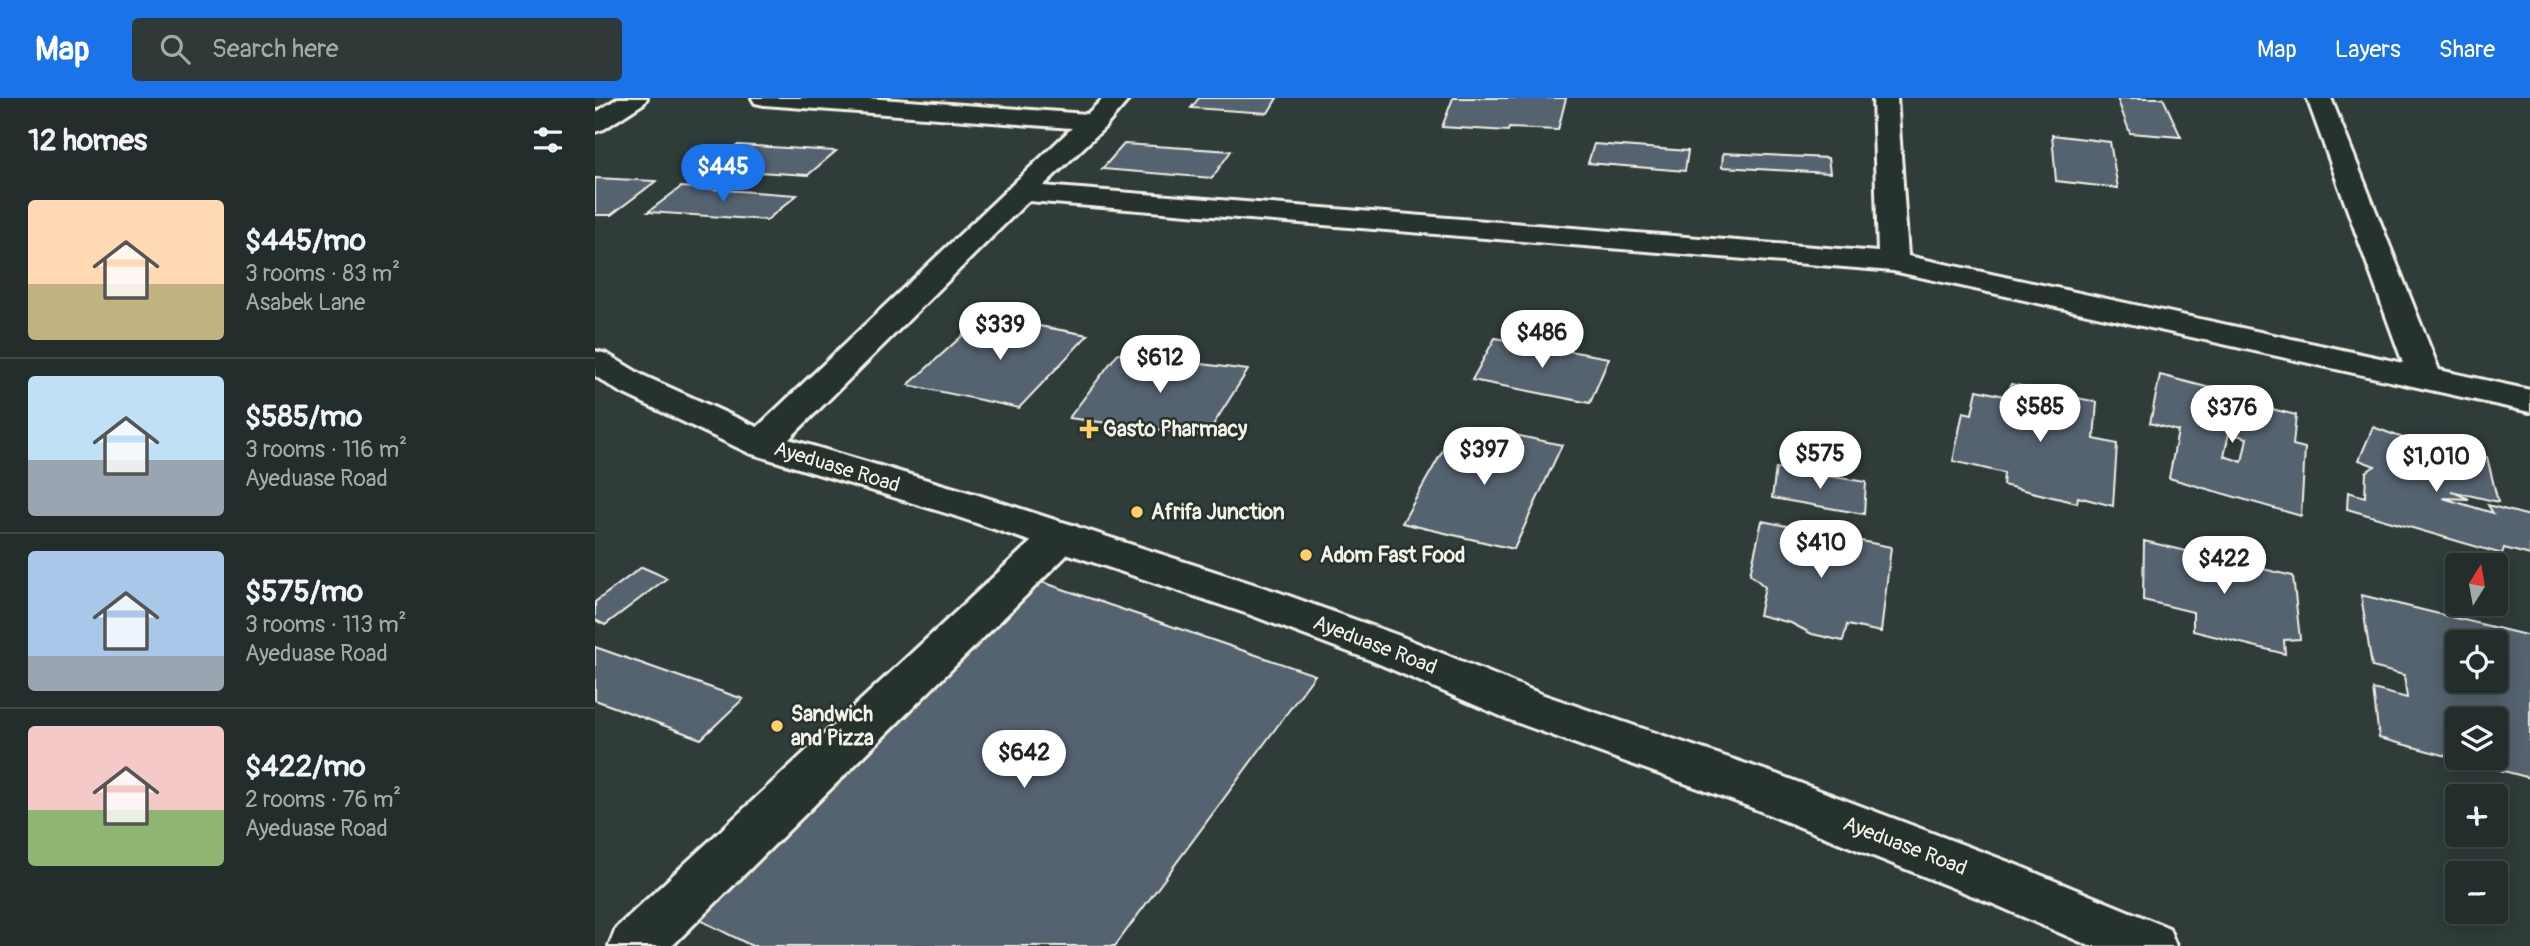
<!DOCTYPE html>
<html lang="en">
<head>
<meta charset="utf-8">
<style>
	:root { --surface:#232d2c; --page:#2f3938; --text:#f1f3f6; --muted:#a3a8a9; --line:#404948; --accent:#1a73e8 }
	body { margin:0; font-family:Pangolin,sans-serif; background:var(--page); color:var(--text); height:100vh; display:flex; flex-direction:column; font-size:26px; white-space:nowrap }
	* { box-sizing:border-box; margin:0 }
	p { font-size:23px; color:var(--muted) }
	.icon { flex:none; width:38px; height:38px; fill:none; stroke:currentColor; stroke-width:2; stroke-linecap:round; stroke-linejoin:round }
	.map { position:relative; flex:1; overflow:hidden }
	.drawer { display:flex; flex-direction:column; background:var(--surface); width:595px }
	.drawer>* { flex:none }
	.needle { width:46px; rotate:11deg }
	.tools { position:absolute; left:1850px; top:455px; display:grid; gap:14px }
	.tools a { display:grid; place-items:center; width:63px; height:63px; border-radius:7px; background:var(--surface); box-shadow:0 4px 18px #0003,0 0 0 2px var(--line); font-size:35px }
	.price { position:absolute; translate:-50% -60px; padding:0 16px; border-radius:24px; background:#fff; color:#222; font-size:23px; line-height:46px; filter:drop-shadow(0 2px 4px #0008) }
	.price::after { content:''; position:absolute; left:50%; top:42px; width:21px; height:16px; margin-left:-10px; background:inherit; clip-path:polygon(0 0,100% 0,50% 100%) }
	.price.selected { background:var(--accent); color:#fff }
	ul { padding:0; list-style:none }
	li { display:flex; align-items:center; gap:21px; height:175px; padding:0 28px }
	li+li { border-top:2px solid var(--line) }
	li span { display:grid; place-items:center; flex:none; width:196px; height:140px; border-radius:7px; color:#555 }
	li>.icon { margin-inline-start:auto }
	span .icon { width:84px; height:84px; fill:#fffc; stroke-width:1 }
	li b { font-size:30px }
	h2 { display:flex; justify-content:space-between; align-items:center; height:84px; padding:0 28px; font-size:30px }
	header { display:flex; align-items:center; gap:42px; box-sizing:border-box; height:98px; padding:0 35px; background:var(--accent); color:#fff }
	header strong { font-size:33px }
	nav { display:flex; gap:38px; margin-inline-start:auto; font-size:24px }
	.search { width:490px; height:63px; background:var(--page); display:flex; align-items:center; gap:18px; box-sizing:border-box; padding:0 24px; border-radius:7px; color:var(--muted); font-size:26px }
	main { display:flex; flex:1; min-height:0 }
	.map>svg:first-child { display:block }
</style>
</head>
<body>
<header>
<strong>Map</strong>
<div class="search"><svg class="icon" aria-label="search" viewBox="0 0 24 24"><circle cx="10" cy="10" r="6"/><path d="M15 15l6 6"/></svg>Search here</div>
<nav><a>Map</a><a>Layers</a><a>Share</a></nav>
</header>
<main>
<section class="drawer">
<h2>12 homes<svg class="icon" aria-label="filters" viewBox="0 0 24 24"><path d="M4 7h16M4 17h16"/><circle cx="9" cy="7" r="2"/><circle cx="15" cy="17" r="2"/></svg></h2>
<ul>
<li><span style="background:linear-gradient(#ffd9b3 60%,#c2b280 0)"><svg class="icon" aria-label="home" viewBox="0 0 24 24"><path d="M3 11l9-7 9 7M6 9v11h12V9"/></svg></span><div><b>$445/mo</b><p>3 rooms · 83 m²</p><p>Asabek Lane</p></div></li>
<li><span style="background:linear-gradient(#bfe0f5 60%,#9aa5b1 0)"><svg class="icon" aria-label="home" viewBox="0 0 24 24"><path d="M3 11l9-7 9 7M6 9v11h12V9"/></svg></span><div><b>$585/mo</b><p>3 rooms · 116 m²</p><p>Ayeduase Road</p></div></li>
<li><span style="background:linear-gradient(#a9c7e8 75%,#9aa5b1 0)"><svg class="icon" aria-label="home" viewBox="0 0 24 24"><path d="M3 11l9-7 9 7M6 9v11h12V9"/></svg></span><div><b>$575/mo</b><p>3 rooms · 113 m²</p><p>Ayeduase Road</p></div></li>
<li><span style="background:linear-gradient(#f6c9c9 60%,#8fb573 0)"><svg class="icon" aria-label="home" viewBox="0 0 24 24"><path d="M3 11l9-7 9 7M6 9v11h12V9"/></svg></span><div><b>$422/mo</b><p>2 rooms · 76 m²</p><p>Ayeduase Road</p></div></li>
</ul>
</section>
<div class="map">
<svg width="1935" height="848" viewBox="0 0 1935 848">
	<rect width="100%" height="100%" fill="#2f3c3a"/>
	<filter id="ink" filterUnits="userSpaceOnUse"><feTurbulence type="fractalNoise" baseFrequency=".0143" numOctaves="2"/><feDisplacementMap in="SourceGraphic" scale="14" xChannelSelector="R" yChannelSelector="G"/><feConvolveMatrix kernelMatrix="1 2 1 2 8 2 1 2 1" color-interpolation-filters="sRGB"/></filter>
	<g filter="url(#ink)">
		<g fill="#55626f" stroke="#f4f1e8" stroke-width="2" fill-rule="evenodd">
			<path d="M604,0H682L673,15L596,10Z"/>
			<path d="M858,0H971L963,32L914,30L913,33L847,29Z"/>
			<path d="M1522,0H1568L1586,39L1535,35Z"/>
			<path d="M1457,37L1515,44L1523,90L1461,83Z"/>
			<path d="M529,46L636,53L617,80L507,71Z"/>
			<path d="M999,46L1093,53L1090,73L993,65Z"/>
			<path d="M143,47L241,53L213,77L113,71Z"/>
			<path d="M1128,55L1233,60L1235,75L1127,69Z"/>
			<path d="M0,80L61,83L16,117H0Z"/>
			<path d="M86,89L202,97L172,122L53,114Z"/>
			<path d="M389,218L493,237L424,310L313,287Z"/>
			<path d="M900,240L1014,260L995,305L877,282Z"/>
			<path d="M523,255L653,272L611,338L474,320Z"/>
			<path d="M1565,277L1646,298L1645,303L1701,317L1698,347L1710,350L1706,418L1574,380L1583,333L1555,325ZM1634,335L1652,340L1647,364L1629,358Z"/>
			<path d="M1416,286L1502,304L1499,341L1522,346L1518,408L1483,399L1482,405L1408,387L1409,375L1358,363L1368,314L1377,316L1382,292L1414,299Z"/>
			<path d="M1778,329L1816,343L1892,359L1903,404L1856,393L1874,401L1848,400L1898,415L1893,407L1935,418V457L1909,450L1907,456L1752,411L1753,394L1770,399L1771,374L1780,368L1764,362Z"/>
			<path d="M860,331L903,340L906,334L967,347L919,451L807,425Z"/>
			<path d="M1181,370L1271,384L1269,416L1177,400Z"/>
			<path d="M1167,423L1296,449L1286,534L1252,527L1248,543L1217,536L1196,525L1164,517L1170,489L1155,476Z"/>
			<path d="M1549,443L1698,478L1705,541L1689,542L1690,556L1598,533V514L1548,502Z"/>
			<path d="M47,469L72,480L10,527L0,522V504Z"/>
			<path d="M447,484L720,577L520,848H157L105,822Z"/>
			<path d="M1766,497L1935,538V680L1784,640L1778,591L1812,600L1809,577L1777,569ZM1862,544H1900V583H1862ZM1862,621H1900V660H1862Z"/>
			<path d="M0,549L148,601L106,641L0,602Z"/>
		</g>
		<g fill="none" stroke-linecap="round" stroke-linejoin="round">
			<g stroke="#f4f1e8" stroke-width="6">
				<g id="street">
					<path d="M23,0H52L49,5L9,31L0,34V15Z"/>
					<path d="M157,0H272L492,16L509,0H535L510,29L448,88L1283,154L1278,0H1302L1313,158L1808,265L1712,0H1736L1844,272L1935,292V314L1298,173L433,103L180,355L167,358L154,355L149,346L154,337L477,30L169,7L160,5Z"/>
					<path d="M467,424L481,428L486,438L481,448L77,848H14L21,830L453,428Z"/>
				</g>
			</g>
			<g stroke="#f4f1e8" stroke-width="6">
				<path id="secondary" d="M0,253L12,256L47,277L180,337L383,397L683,494L805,538L946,596L1181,676L1419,766L1574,830L1581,848H1495L1401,807L1150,707L915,622L775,562L653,516L357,417L154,355L23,293L0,278Z"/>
			</g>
			<use href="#street" fill="#26332d" fill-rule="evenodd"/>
			<use href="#secondary" fill="#26332d" fill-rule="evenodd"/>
		</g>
	</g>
	<g fill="#ffd166" stroke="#26332d" stroke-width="2.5">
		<path d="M490.5 320.5h7v7h7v7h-7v7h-7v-7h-7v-7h7z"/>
		<circle cx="542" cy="414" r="7"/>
		<circle cx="711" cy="457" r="7"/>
		<circle cx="182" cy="628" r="7"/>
	</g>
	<g text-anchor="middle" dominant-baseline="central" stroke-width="5" stroke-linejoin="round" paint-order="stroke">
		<g font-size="21" font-weight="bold" fill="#f4f1e8" stroke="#26332d" text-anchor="start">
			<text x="508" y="331">Gasto Pharmacy</text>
			<text x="556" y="414">Afrifa Junction</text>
			<text x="725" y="457">Adom Fast Food</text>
			<text x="196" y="616">Sandwich<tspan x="196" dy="24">and Pizza</tspan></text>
		</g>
		<g font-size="21" fill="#f4f1e8" stroke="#26332d">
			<text transform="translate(242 369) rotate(17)">Ayeduase Road</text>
			<text transform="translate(780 547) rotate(21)">Ayeduase Road</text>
			<text transform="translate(1310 748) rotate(21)">Ayeduase Road</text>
		</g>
	</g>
</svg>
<div class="tools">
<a><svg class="needle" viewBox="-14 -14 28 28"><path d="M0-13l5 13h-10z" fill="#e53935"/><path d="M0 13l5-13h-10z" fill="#a3a8a9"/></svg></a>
<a><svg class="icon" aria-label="locate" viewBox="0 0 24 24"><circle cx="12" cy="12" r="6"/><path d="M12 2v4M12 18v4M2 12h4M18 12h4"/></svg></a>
<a><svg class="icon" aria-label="layers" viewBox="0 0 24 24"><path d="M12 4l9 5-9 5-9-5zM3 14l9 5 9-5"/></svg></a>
<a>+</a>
<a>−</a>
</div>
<b class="price selected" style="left:128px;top:106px">$445</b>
<b class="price" style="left:405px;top:264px">$339</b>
<b class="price" style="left:947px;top:272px">$486</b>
<b class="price" style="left:565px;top:297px">$612</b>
<b class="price" style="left:1445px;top:346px">$585</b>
<b class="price" style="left:1637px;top:347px">$376</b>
<b class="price" style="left:889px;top:389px">$397</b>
<b class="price" style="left:1225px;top:393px">$575</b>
<b class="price" style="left:1841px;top:396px">$1,010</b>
<b class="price" style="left:1226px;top:482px">$410</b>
<b class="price" style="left:1629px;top:498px">$422</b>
<b class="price" style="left:429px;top:692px">$642</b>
</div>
</main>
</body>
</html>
